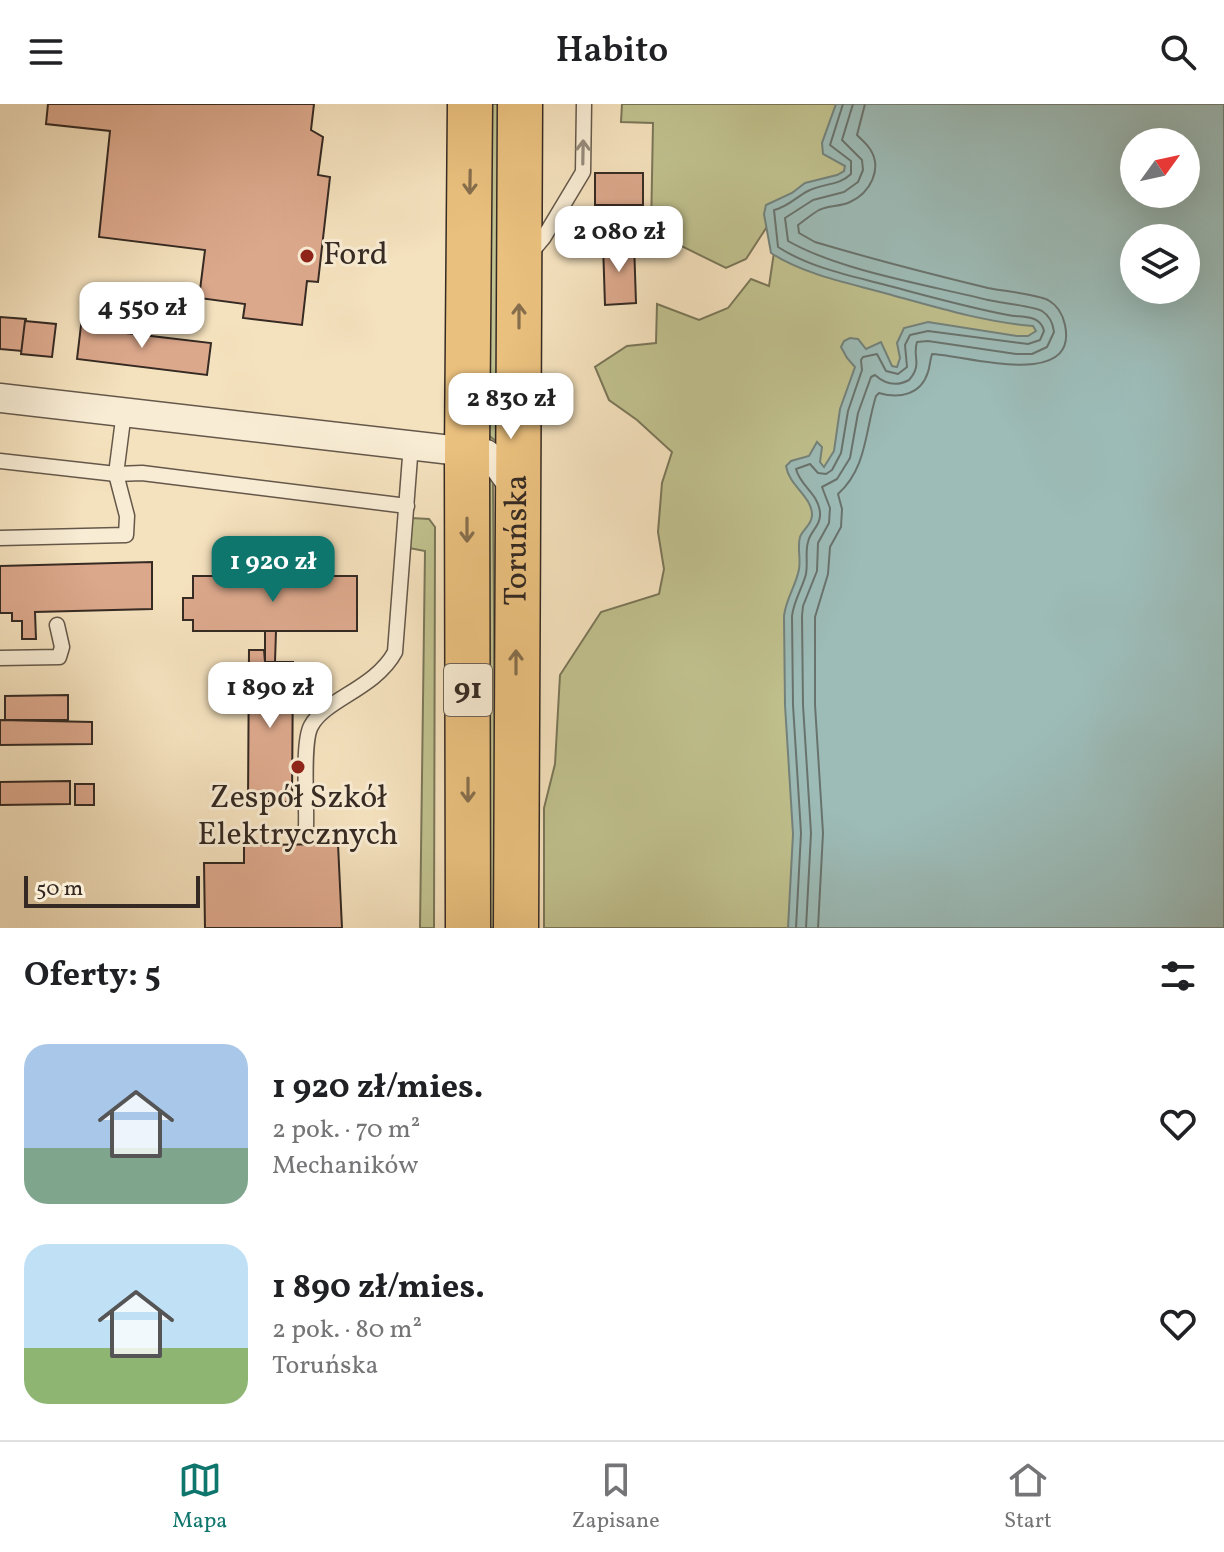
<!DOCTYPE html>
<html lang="pl">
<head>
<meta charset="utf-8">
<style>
	:root { --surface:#fff; --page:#f6f6f6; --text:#202124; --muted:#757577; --line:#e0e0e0; --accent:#0f766e }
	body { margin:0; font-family:Vollkorn,serif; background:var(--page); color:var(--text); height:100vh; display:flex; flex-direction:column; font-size:30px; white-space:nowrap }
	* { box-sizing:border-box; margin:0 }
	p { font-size:26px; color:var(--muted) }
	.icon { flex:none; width:44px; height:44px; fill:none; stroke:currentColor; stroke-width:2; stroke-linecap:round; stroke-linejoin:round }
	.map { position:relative; height:824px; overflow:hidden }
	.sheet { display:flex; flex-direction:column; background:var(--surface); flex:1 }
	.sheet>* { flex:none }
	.needle { width:52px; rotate:57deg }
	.tools { position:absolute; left:1120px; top:24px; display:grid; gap:16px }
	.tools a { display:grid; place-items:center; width:80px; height:80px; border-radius:50%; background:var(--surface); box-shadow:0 8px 32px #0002; font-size:40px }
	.scale { position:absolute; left:24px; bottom:20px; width:176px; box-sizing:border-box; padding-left:8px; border:4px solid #352a23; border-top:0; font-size:22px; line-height:28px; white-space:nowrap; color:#352a23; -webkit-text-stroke:6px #f8ecd4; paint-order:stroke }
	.price { position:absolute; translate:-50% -68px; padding:0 18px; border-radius:16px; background:#fff; color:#222; font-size:26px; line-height:52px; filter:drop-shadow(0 2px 4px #0008) }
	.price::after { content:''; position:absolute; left:50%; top:48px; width:24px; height:18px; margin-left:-12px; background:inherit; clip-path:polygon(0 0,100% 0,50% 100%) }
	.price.current { background:var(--accent); color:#fff }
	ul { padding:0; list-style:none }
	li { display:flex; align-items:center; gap:24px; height:200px; padding:0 24px }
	li span { display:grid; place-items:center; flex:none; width:224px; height:160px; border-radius:24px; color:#555 }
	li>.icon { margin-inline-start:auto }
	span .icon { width:96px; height:96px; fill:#fffc; stroke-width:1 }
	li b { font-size:34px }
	h2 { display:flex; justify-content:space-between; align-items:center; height:96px; padding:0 24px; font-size:34px }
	header { display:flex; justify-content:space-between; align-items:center; height:104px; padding:0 24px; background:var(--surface); font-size:36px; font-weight:600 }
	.menu { display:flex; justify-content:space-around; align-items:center; height:112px; border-top:2px solid var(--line); background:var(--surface); font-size:22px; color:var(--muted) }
	.menu a { display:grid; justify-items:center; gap:4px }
	.menu .current { color:var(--accent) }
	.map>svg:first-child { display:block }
</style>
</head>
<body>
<header><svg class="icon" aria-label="menu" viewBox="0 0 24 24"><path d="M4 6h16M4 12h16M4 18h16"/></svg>Habito<svg class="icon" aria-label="search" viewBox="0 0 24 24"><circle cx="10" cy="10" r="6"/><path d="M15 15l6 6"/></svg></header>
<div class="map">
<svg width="1224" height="824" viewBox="0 0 1224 824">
	<rect width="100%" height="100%" fill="#f4e1bd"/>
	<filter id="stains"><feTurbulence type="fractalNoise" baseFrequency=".0025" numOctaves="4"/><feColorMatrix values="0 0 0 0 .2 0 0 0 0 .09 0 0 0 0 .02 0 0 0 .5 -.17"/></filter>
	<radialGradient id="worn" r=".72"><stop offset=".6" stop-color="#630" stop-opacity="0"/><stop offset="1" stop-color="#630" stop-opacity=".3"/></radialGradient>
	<g fill="#c0c18e" stroke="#7a7658" stroke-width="2" fill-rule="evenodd">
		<path d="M485,0H506L504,343L484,328Z"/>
		<path d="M622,0H1224V824H544V704L555,660L560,571L601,508L659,490L664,465L658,428L662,379L672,348L637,316L609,296L595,263L627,242L656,239L657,200L699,216L728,204L751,175L769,182L781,101L746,155L726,164L651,127L653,19L621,18ZM1134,38H1186V90H1134ZM1134,134H1186V186H1134Z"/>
		<path d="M488,366L493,379L495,643L504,824H484Z"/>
		<path d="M411,414L429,415L435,423L434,824H420L425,447L409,444Z"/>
	</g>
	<path fill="#9dbcb8" stroke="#73827c" stroke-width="2" fill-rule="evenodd" d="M836,0H1224V824H788L793,730L785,601L784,512C786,494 796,482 799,465C801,454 797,443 800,433C803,425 812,421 812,411C812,392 789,382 786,362L791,357L809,352L817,338L822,343L820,358L824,363L834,347L840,305L855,263L847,254L841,243L844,237L850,234L858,235L866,245L881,238L892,262L897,263L900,254L897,239L904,224L928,218L1017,232H1028L1036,227L1033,222C984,218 935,203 888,190C849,179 805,171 771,149L764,110L766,101L792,89L805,79L837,71L844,67L845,62L823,50L822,39ZM1134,38H1186V90H1134ZM1134,134H1186V186H1134Z"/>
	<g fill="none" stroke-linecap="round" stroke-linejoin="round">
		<g stroke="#69736e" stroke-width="2">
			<path d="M796,824L801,729L793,601L792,512C794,496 802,485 806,470C808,459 805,448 808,438C810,427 821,422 820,409C819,390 800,382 796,365L810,360L818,369L826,370L832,366L841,349L848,307L862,266L861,256L863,253L877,250L886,267L898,270L907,263L905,241L910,231L928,227L1028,240L1040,236L1044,227C1040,210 1023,214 1008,211C966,203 924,191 882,180C847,171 809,163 778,143L774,106C788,103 796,93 808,87C823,79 839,82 851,70V57L830,41L843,0"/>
			<path d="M806,824L811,729L803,601L802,512L803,502L817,467L818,439L829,419L830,404L822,383L837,375L850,354L858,309L871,273L875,271C885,280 896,283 909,276C923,260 912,253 917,238L928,237L1016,250H1032L1047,243L1054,228C1053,219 1050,212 1042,207C1034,202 1001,199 988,196C928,181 841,167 788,137L785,114L813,96L844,88L858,78L863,66L862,56L842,36L853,0"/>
			<path d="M818,824L823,729L815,601V513L828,470L830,443L841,423L842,405L838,390C867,364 865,327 876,292L879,289C899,295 921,291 928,268C930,262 930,256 932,250C963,251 1079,287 1065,221C1063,211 1057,201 1048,196C1036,190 1003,187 988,184C930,170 872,155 815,138L799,129L798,121C805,116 812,110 819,106C829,101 840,103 850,98C870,89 883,65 870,45C866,39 861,35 857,31L865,0"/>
		</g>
	</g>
	<g fill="#dca88c" stroke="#352a23" stroke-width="2">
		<path d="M48,0H314L311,26L323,33L318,71L330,73L318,178L307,177L302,221L243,214L245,200L199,194L205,146L99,133L110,27L46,20Z"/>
		<rect x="595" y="69" width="48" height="32"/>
		<path d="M634,139L636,199L605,201L603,140Z"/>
		<path d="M0,213L26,215L22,247L0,245Z"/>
		<path d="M82,213L102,215L101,226L211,239L207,271L77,255Z"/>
		<path d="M25,217L56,220L52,253L21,250Z"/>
		<path d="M152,458V505L35,508L36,535H22V517H12V509H0V462Z"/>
		<path d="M193,472H357V527H193V516H183V494H193Z"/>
		<path d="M265,527H276L275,558H265Z"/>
		<path d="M249,546H264L265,558H293L292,698L248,697Z"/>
		<path d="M68,591V616H5V592Z"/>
		<path d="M0,616L92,618V640L0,641Z"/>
		<path d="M70,677V700L0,701V678Z"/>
		<rect x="75" y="680" width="19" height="21"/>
		<path d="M338,740L342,824H205L204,759H244V741Z"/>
	</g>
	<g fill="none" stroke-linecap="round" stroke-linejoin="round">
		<g stroke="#65584a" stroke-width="17">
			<g id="lane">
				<path d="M530,150L544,133L583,68L584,0"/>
				<path d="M0,357L116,370L142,369L407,402"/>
				<path d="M0,434L126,431L127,412L116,370L124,308"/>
				<path d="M0,554L59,553L62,543L57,521"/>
				<path d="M306,722C307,700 302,638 311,622C325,595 375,585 395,548L411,340"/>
			</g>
		</g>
		<g stroke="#65584a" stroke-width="31">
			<path id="street" d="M0,294L486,350L496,358L517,387"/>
		</g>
		<g stroke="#352a23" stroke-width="47">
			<g id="primary">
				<path d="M468,824L467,348L470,0"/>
				<path id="s1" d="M516,824L520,0"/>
			</g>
		</g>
		<use href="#lane" stroke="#f8ecd4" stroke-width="14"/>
		<use href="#street" stroke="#f8ecd4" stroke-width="28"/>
		<use href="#primary" stroke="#eac07e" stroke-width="44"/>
	</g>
	<defs><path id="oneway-shaft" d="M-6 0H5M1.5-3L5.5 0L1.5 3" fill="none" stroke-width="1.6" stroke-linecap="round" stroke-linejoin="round" transform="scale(2)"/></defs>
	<use stroke="#968b7c" href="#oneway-shaft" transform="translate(583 48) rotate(-89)"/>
	<g stroke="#866e4c">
		<use href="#oneway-shaft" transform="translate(470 78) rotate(91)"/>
		<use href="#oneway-shaft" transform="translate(519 212) rotate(-90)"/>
		<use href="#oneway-shaft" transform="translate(467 426) rotate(90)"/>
		<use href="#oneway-shaft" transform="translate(516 558) rotate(-90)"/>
		<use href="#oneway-shaft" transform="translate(468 686) rotate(90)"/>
	</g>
	<g fill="#8f2418" stroke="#f8ecd4" stroke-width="3">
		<circle cx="307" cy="152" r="8"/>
		<circle cx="298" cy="663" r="8"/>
	</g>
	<g text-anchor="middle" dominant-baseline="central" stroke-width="6" stroke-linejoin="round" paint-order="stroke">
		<rect fill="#f8ecd4" stroke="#706458" stroke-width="2" x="444" y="560" width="48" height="52" rx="6"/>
		<g font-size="30" font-weight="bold" fill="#352a23">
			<text x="468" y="586">91</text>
		</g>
		<g font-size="32" fill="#352a23" stroke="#f8ecd4" text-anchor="start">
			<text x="323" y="152">Ford</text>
			<text x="298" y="695" text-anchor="middle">Zespół Szkół<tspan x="298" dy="37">Elektrycznych</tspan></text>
		</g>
		<g font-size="32" fill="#352a23" stroke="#f8ecd4">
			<text stroke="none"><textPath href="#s1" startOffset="388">Toruńska</textPath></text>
		</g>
	</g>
	<rect width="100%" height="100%" filter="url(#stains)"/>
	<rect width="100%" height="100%" fill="url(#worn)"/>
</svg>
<div class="tools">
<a><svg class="needle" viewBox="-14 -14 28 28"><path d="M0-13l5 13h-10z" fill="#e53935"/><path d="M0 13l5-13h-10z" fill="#757577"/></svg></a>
<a><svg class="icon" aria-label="layers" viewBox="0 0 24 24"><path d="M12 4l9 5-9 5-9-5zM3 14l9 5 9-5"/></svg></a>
</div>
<div class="scale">50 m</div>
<b class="price" style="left:619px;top:170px">2 080 zł</b>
<b class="price" style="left:142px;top:246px">4 550 zł</b>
<b class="price" style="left:511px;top:337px">2 830 zł</b>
<b class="price current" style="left:273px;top:500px">1 920 zł</b>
<b class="price" style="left:270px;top:626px">1 890 zł</b>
</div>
<section class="sheet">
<h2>Oferty: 5<svg class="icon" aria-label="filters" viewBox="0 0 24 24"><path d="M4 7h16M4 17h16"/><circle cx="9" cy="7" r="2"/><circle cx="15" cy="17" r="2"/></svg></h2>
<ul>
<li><span style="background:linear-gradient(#a9c7e8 65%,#7fa58c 0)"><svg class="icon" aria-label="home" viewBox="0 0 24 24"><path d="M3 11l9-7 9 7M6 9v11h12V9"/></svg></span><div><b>1 920 zł/mies.</b><p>2 pok. · 70 m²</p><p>Mechaników</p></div><svg class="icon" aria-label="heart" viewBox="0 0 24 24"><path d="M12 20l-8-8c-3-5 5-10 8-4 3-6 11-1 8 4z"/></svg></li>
<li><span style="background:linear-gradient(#bfe0f5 65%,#8fb573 0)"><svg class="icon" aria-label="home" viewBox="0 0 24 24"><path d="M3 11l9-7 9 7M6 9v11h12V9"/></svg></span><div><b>1 890 zł/mies.</b><p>2 pok. · 80 m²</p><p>Toruńska</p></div><svg class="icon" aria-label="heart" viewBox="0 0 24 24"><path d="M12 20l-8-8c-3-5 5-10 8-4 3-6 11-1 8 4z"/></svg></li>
</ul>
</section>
<nav class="menu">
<a class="current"><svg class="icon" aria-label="map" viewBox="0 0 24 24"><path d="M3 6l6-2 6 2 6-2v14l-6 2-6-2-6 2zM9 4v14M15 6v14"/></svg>Mapa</a>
<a><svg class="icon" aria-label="saved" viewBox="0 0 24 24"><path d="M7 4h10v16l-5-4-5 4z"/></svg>Zapisane</a>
<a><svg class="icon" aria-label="home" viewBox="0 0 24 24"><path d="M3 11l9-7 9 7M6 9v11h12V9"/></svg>Start</a>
</nav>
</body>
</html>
